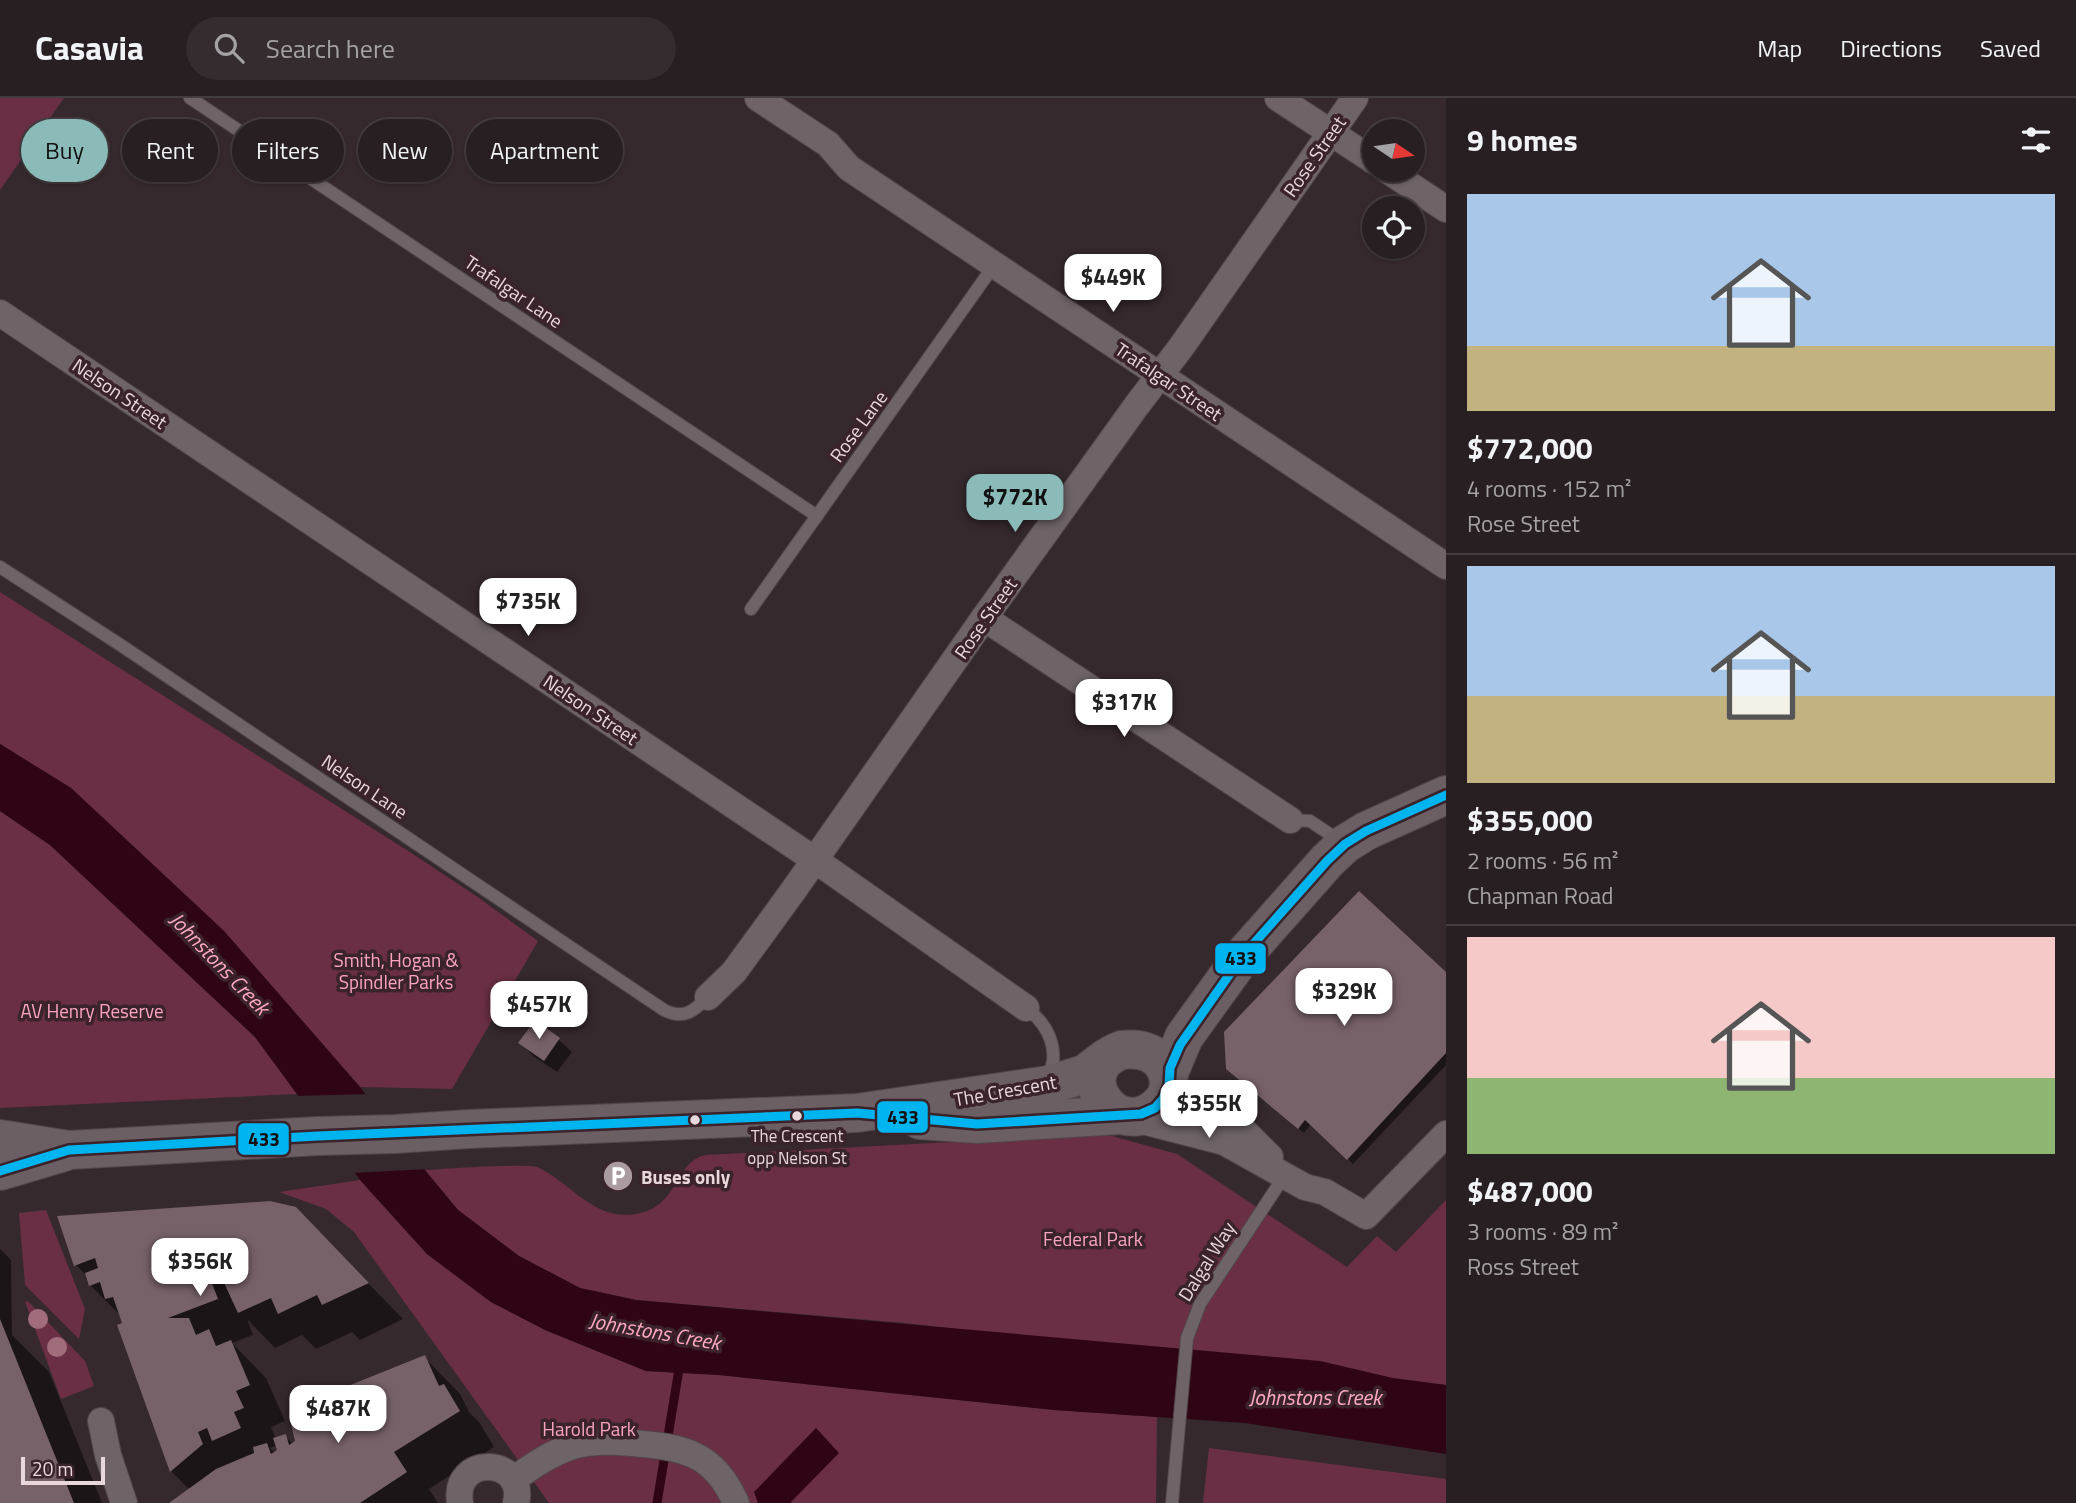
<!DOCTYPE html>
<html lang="en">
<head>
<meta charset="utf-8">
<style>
	:root { --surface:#281f22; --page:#342c2f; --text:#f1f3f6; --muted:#a5a2a5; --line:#443d40; --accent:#8bbbb9 }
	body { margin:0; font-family:"Titillium Web",sans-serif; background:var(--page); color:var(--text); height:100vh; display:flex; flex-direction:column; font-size:26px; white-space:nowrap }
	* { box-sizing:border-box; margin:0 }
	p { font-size:23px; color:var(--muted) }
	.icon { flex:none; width:38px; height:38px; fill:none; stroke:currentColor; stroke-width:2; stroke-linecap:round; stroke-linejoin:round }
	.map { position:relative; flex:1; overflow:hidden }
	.details { display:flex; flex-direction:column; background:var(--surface); width:630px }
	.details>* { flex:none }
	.banner { position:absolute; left:21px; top:21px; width:665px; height:63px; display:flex; gap:14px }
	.needle { width:46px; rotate:103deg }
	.controls { position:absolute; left:1362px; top:21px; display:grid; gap:14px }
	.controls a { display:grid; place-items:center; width:63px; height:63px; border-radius:50%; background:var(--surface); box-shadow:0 2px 5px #0004,0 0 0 2px var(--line); font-size:35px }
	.scale { position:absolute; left:21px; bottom:18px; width:84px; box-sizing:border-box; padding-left:7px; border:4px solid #e8d8dc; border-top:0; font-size:19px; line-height:24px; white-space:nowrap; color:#e8d8dc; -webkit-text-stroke:5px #3b232b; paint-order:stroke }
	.price { position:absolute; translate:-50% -60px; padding:0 16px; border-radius:14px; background:#fff; color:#222; font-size:23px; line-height:46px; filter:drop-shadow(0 2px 4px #0008) }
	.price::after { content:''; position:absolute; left:50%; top:42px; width:21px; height:16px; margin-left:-10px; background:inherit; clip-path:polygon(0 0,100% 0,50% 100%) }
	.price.current { background:var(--accent); color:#111 }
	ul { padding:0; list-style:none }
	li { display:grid; align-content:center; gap:14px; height:371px; padding:0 21px }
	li+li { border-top:2px solid var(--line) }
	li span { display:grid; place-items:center; height:217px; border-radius:0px; color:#555 }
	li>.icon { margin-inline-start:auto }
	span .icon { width:126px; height:126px; fill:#fffc; stroke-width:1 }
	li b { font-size:30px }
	h2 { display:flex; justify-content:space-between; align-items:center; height:84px; padding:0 21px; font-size:30px }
	.chip { padding:0 24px; border-radius:32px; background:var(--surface); box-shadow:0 2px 5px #0004,0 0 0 2px var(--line); font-size:24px; line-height:63px }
	.chip.current { background:var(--accent); color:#111 }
	header { display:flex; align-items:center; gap:42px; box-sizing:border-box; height:98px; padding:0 35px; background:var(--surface); border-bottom:2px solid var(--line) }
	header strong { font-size:33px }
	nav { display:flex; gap:38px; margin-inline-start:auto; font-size:24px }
	.search { width:490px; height:63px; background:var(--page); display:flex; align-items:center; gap:18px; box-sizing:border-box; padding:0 24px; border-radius:38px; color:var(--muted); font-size:26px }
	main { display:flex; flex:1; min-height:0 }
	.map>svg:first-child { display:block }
</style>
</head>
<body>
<header>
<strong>Casavia</strong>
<div class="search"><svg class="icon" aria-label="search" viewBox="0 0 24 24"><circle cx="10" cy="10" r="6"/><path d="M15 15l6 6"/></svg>Search here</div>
<nav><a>Map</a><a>Directions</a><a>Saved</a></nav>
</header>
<main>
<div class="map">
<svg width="1446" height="1405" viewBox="0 0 1446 1405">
	<rect width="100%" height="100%" fill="#35292d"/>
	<g fill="#6a2f44">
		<path d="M0,0H64L0,92Z"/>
		<path d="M0,494L416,758L479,800L538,843L452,991L360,989L224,833L71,690L0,646Z"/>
		<path d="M0,713L50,747L255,939L297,996L0,1010Z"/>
		<path d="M1082,1037L1112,1038L1177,1056L1347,1169L1377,1138L1396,1154L1446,1102V1287L905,1225L636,1202L580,1190L519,1158L458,1112L425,1072C441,1071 529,1065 537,1069C572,1085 593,1123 636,1116C680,1109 674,1063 706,1057Z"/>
		<path d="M360,1082L427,1156L491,1204L545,1232L646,1273L719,1277L1054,1312L1157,1319L1156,1405H549L354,1134L326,1111L279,1094Z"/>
		<path d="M46,1112L85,1211L79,1241L25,1187L19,1115Z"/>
		<path d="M28,1203L85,1263L94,1288L61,1301L25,1204Z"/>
		<path d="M1209,1350L1446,1381V1405H1203Z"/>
	</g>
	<g fill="#2f0415">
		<path d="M0,646L71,690L224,833L360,989L395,1036L458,1112L519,1158L580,1190L636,1202L1320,1263L1393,1280L1446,1287V1356L1245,1325L1054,1312L719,1277L646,1273L545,1232L491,1204L427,1156L360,1082L255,939L50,747L0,713Z"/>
		<path d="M816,1330L839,1355L790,1405H758L754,1394Z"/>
	</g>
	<path fill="#35292d" d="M369,996L398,1034L429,1071L351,1075L294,998Z"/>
	<g fill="#0007" fill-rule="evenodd">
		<path d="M1446,877V967L1353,1066L1311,1026L1304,1035L1234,976Z"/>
		<path d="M535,924L559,942L572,954L557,974L533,958L521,945Z"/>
		<path d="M59,1120L332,1148L403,1221L360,1242L352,1234L316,1251L302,1237L275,1250L247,1221L253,1237L232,1245L266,1280L285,1323L271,1329L276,1341L285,1338L293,1346L325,1316L346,1338L424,1259L460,1296L469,1314L479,1324L494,1349L429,1391L438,1405H172L190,1392L172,1374L119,1228L124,1226L121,1218L90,1187L88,1179L76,1167ZM277,1347L279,1353L275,1355L270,1350Z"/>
		<path d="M0,1151L11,1162L12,1237L49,1274L102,1405H0Z"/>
	</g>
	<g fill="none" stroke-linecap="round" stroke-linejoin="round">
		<path stroke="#2f0415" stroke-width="9" d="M657,1405L680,1265"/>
	</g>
	<g fill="#776269">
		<path d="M1359,793L1446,874V955L1347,1062L1305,1022L1298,1031L1226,971L1224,934Z"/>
		<path d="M535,922L560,940L544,963L518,945Z"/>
		<path d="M270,1103L296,1109L369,1185L322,1207L317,1197L278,1216L271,1200L238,1215L219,1174L208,1175L218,1201L168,1220H189L196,1237L209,1231L216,1248L231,1242L250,1287L236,1293L244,1310L234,1314L241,1330L212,1343L207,1330L198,1334L203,1346L170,1374L117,1227L122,1225L113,1199L105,1201L100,1184L89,1188L85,1175L98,1170L95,1160L74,1168L57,1118Z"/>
		<path d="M0,1221L74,1405H0Z"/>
		<path d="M425,1257L439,1288L444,1286L460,1313L394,1354L407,1374L360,1405H169L216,1371L254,1355L253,1349L267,1345L271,1356L277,1352L273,1340L286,1336L289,1347L295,1343L291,1326L325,1314L331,1335L342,1331L328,1296Z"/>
	</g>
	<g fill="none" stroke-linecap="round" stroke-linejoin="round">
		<g stroke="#514649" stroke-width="14">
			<g id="lane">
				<path d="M190,0L817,418"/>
				<path d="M0,469L119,546L664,912C684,922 694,913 708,899"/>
				<path d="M751,511L995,166"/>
				<path d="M1290,722L1310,723L1340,743"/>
				<path d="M1026,910C1048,926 1062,954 1047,980"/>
				<path d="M1172,1405L1187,1240L1200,1206L1285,1077"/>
			</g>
		</g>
		<g stroke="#514649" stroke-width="28">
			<g id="street">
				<path d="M758,0L828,46L849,70L1446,468"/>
				<path d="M1278,0L1374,63"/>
				<path d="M1387,72L1446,111"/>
				<path d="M0,215L815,762L1026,910"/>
				<path d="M984,520L1290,722"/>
				<path d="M708,899L734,874L793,793L984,520L1137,307L1182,248L1355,0"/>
				<path d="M1169,981L1191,1008L1243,1032L1270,1059"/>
				<path d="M1127,1019L1224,1044L1305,1089L1325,1094L1366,1118L1446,1036"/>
				<path d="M101,1323L108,1357L124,1405"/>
				<path d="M513,1382C532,1368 551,1355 573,1348C592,1342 612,1343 632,1345C682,1349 714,1354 736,1405"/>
				<path d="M460,1405C452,1355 527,1359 516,1405"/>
			</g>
		</g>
		<g stroke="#514649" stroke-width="40">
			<g id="primary">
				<path d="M1122,952C1131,951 1140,951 1149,955C1168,963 1176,989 1161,1005C1118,1050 1064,972 1122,952Z"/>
				<path d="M1168,977L1184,939L1241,860L1327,763L1345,746L1366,733L1446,697"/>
				<path d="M920,1022L977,1026L1120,1017"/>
				<path d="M0,1041L69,1052L318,1038L395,1036L469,1031L857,1015L1048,987L1085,976L1106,960"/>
				<path d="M0,1073L64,1054"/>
			</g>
		</g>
		<use href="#lane" stroke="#6e6467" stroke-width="12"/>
		<use href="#street" stroke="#6e6467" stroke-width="26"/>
		<use href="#primary" stroke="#6c5f63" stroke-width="38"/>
		<g stroke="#3b232b" stroke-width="14">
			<path id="bus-1" d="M0,1073L69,1052L318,1038L857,1015L977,1026L1141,1016L1155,1010L1163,1001L1169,987L1170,970L1180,947L1241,860L1327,763L1345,746L1366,733L1446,697"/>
		</g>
		<use href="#bus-1" stroke="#00b5ef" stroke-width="9"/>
	</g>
	<g fill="#a16d7d">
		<circle cx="38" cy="1221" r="10"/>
		<circle cx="57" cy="1249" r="10"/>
	</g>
	<defs>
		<g id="parking-disc" transform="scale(1.575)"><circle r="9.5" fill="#a99b9f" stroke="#3b232b"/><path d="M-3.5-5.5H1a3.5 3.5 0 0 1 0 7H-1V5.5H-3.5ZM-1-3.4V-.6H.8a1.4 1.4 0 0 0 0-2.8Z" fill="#fff"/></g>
	</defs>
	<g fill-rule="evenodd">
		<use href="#parking-disc" x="618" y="1078"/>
	</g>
	<g fill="#e8d8dc" stroke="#3b232b" stroke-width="2.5">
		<circle cx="797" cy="1018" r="6"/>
		<circle cx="695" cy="1022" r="6"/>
	</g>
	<g text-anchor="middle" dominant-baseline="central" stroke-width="7" stroke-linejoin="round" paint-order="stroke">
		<g font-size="17" fill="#e8d8dc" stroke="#3b232b">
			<text x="797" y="1038">The Crescent<tspan x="797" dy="22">opp Nelson St</tspan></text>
		</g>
		<g font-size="19" fill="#e8d8dc" stroke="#3b232b">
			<text transform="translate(1314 58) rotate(-55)">Rose Street</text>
			<text transform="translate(514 193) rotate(34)">Trafalgar Lane</text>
			<text transform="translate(1169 283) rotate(34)">Trafalgar Street</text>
			<text transform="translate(120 295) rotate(34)">Nelson Street</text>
			<text transform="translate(858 328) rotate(-54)">Rose Lane</text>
			<text transform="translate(985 520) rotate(-55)">Rose Street</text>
			<text transform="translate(591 611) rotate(34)">Nelson Street</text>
			<text transform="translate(365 688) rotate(34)">Nelson Lane</text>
			<text transform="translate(1005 992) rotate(-10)">The Crescent</text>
			<text transform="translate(1206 1163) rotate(-58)">Dalgal Way</text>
		</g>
		<g font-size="19" fill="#faa4bf" stroke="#3b232b">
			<text x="396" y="861">Smith, Hogan &amp;<tspan x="396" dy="22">Spindler Parks</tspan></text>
			<text x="92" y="912">AV Henry Reserve</text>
			<text x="1093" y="1140">Federal Park</text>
			<text x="589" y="1330">Harold Park</text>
		</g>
		<g font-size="19" font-weight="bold" fill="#e8d8dc" stroke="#3b232b" text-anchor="start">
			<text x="641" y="1078">Buses only</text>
		</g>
		<g font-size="21" font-style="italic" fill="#ffa9c3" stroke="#3b232b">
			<text transform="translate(220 865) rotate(46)">Johnstons Creek</text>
			<text transform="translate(655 1233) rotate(10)">Johnstons Creek</text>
			<text x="1315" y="1299">Johnstons Creek</text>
		</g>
	</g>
	<g stroke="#3b232b" stroke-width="2.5">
		<rect x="1214" y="844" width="53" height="33" rx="7" fill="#00b5ef"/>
		<rect x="876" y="1002" width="53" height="34" rx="7" fill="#00b5ef"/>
		<rect x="237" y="1024" width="53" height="34" rx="7" fill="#00b5ef"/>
	</g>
	<g font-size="19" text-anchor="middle" font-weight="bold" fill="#111">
		<text x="1241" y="867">433</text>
		<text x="903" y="1026">433</text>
		<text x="264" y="1048">433</text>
	</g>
</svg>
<div class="controls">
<a><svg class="needle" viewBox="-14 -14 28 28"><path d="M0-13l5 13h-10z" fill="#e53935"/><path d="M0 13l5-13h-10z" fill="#a5a2a5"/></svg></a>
<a><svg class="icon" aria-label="locate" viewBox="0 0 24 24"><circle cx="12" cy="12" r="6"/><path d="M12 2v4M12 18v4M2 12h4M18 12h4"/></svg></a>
</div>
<div class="scale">20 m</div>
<b class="price" style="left:1113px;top:216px">$449K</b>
<b class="price current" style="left:1015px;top:436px">$772K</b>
<b class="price" style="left:528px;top:540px">$735K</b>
<b class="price" style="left:1124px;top:641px">$317K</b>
<b class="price" style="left:1344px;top:930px">$329K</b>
<b class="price" style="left:539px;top:943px">$457K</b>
<b class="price" style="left:1209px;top:1042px">$355K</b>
<b class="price" style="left:200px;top:1200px">$356K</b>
<b class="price" style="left:338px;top:1347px">$487K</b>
<div class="banner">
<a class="chip current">Buy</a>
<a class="chip">Rent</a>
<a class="chip">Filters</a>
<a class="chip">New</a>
<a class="chip">Apartment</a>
</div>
</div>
<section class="details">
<h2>9 homes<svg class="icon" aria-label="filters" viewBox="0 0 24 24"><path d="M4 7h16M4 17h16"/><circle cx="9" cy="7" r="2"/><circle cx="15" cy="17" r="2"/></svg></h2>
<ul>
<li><span style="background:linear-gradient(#a9c7e8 70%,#c2b280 0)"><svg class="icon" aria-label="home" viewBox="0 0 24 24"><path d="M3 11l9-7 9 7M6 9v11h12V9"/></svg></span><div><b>$772,000</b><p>4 rooms · 152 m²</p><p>Rose Street</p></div></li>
<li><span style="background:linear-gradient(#a9c7e8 60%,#c2b280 0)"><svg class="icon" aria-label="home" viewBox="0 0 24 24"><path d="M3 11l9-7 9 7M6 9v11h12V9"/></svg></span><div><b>$355,000</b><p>2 rooms · 56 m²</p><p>Chapman Road</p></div></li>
<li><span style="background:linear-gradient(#f6c9c9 65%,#8fb573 0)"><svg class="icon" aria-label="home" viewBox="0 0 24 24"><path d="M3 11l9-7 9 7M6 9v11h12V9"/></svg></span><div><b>$487,000</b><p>3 rooms · 89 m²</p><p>Ross Street</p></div></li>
</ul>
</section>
</main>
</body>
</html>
